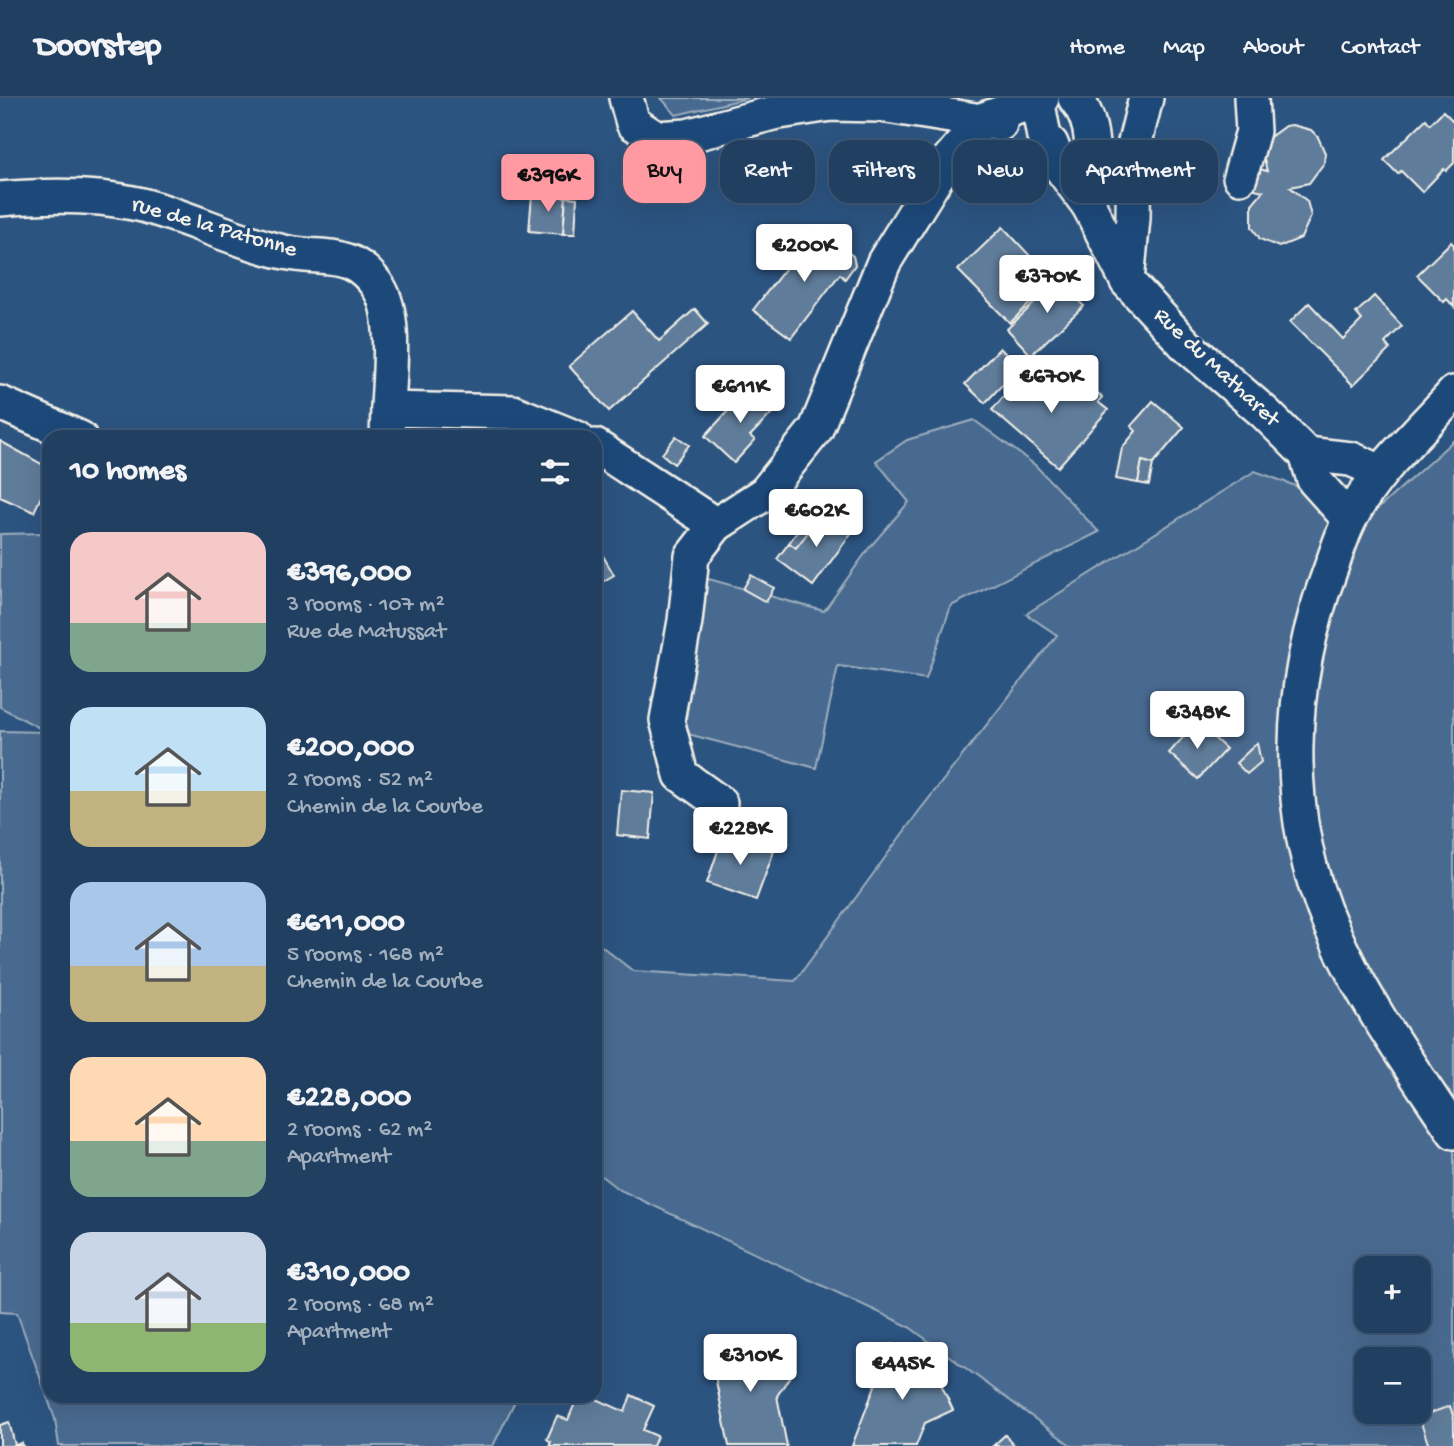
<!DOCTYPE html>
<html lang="en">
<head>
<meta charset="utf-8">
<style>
	:root { --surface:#213f61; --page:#2d4a6a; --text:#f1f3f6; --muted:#a2afbd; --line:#3e5876; --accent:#ff9aa2 }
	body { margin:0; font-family:"Gochi Hand",sans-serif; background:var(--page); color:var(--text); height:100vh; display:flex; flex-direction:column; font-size:26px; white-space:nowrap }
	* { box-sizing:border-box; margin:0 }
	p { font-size:23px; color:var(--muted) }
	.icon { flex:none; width:38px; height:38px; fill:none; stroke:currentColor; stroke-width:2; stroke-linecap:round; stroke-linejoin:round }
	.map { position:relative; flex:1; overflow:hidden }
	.side { position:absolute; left:42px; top:332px; width:560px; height:973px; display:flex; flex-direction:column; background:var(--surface); border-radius:21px; box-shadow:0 7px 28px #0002,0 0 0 2px var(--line) }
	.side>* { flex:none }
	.banner { position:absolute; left:623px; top:42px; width:665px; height:63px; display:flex; gap:14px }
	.tools { position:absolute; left:1354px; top:1158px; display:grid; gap:14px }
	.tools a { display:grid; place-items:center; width:77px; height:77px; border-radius:14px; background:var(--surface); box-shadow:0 7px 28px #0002,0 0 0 2px var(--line); font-size:35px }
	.price { position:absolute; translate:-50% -60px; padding:0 16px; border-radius:7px; background:#fff; color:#222; font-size:23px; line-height:46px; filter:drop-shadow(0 2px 4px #0008) }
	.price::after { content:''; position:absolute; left:50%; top:42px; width:21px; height:16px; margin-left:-10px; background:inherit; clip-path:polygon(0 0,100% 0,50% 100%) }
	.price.current { background:var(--accent); color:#111 }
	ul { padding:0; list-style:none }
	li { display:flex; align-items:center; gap:21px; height:175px; padding:0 28px }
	li span { display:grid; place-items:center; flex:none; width:196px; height:140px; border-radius:21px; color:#555 }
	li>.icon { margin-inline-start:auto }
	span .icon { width:84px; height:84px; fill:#fffc; stroke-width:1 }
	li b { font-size:30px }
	h2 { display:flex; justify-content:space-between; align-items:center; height:84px; padding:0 28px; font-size:30px }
	.chip { padding:0 24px; border-radius:21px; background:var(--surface); box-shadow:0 7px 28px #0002,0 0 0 2px var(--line); font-size:24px; line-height:63px }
	.chip.current { background:var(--accent); color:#111 }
	header { display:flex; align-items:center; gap:42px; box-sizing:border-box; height:98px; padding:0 35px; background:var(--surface); border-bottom:2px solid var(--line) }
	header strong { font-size:33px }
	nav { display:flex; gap:38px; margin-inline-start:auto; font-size:24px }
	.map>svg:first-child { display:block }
</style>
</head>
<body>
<header>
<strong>Doorstep</strong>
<nav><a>Home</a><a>Map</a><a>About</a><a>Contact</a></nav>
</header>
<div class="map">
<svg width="1454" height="1348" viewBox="0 0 1454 1348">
	<rect width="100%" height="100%" fill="#2c5481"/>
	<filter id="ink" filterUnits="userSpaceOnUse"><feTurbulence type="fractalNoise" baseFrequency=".0143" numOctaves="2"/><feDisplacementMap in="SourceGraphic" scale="14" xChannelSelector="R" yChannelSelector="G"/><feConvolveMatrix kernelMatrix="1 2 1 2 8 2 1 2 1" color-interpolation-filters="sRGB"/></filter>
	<g filter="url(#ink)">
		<g fill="#496b90" stroke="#9eaebc" stroke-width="2" fill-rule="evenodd">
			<path d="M661,0H748L676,17Z"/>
			<path d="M974,322L1035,367L1099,434L951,508L926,581L838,568L816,670L684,635L705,480L824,513L869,450L909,404L876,363L907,342Z"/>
			<path d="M1454,342V1348H1072L908,1228L618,1091L595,1073V843L633,873L795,883L919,713L1057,537L1026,516L1255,373L1372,416ZM1367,1171H1419V1223H1367ZM1367,1262H1419V1314H1367Z"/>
			<path d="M49,435V1298L517,1299L493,1348H59L55,1321L17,1215L0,1214V633L47,634L0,609V436Z"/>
		</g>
		<g fill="#5e7b9a" stroke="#f4f1e8" stroke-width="2">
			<path d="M1443,13L1454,24V65L1446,73L1444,71L1422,94L1401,73L1398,76L1384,62L1426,21L1430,26Z"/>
			<path d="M1292,27L1311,32L1318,39L1325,55L1324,65L1309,85L1290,89L1307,103L1311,118L1301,140L1279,149L1260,141L1252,129V106L1263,93L1251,90L1256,70L1267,73L1263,58L1270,39L1285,28Z"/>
			<path d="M896,44L878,79L836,74L842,56L850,45Z"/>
			<path d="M516,61L531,63L529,84L514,83Z"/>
			<path d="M532,97L566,99L563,136L529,133Z"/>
			<path d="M566,99L577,100L575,136H563Z"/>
			<path d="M1003,129L1047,176L1054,168L1061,175L1010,225L958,172Z"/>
			<path d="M825,136L853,158L855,167L845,181L840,176L791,240L753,212L810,139L818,145Z"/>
			<path d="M1451,144L1454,147V209L1447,201L1444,204L1417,177Z"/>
			<path d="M1065,176L1080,192L1073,198L1084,208L1031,257L1007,231Z"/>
			<path d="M1374,198L1402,228L1385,245L1390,251L1353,287L1290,224L1309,205L1343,241L1362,222L1356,215Z"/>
			<path d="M695,211L708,226L609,313L569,268L632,213L659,243Z"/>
			<path d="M1000,250L1019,269L985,305L965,286Z"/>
			<path d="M1028,270L1056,303L1078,278L1102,299L1098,304L1108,312L1058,369L992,312Z"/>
			<path d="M750,289L775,312L750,338L755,342L734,365L705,338Z"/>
			<path d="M1153,303L1184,329L1153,366L1142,363L1138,385L1116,381L1122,350L1136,333L1131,328Z"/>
			<path d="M676,338L689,347L674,366L662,356Z"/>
			<path d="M0,343L49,370V392L45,390L34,414L0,399Z"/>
			<path d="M1142,363L1153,366L1149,387L1138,385Z"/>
			<path d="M816,408L824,414L796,450L789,445Z"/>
			<path d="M824,414L852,434L813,488L777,461L789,445L796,450Z"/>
			<path d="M595,444L614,477L595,488Z"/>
			<path d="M751,477L774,490L766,504L743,491Z"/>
			<path d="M1197,624L1226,651L1198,681L1169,655Z"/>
			<path d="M1257,645L1261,664L1247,676L1236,665Z"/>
			<path d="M621,692L654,695L650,741L617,737Z"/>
			<path d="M724,735L774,753L756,802L707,785Z"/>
			<path d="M738,1242L740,1253L767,1248L769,1254L794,1272L777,1298L787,1348H729L709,1248Z"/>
			<path d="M891,1246L919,1256L915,1267L943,1277L940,1284L953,1312L925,1325L916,1348H852Z"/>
			<path d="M631,1297L654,1308L643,1332L657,1338L653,1348H549L551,1344L547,1341L557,1318L568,1322L578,1298H590L625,1314Z"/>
			<path d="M1450,1308L1454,1321V1348H1429L1419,1319Z"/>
			<path d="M9,1324L15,1347L22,1345L23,1348H0V1327Z"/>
			<path d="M1005,1337L1015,1348H993Z"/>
		</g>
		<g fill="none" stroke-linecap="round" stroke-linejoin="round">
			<g stroke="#f4f1e8" stroke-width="38">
				<g id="minor">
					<path d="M626,0L633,25L656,40L687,38L773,15L831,6L881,7L1000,26"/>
					<path d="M1042,0L1038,6L1044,39L1051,46L1060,69L1089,108L1127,183L1186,247L1265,315L1306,356L1314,382L1349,421"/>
					<path d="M1075,0C1100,28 1091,74 1089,108"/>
					<path d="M1240,79L1253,33L1251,0"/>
					<path d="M0,101C45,97 94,96 138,106C188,118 234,143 284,154C322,163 351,148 379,190C397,218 389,278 388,311"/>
					<path d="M1127,183L1133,120L1134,48L1146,0"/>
					<path d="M1454,295C1418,335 1375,373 1350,421C1342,436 1337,454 1331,470C1287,586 1281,716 1332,831C1363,903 1411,969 1454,1034"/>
					<path d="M0,305L80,340"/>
					<path d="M387,340L388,311L513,314L577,340"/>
					<path d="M595,348L716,427"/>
					<path d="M1306,356L1351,361L1381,374"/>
					<path d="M720,705L681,677L667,622L685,523L692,458L716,427L765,395L816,331L884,164L944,67L984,21L1024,7L1038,6"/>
				</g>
			</g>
			<use href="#minor" stroke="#1f4a7a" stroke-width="33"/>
		</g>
	</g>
	<g text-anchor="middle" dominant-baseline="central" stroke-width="6" stroke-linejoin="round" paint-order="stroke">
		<g font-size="23" fill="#f4f1e8" stroke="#1f4a7a">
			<text transform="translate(214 130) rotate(16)">rue de la Patonne</text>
			<text transform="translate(1216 270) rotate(43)">Rue du Matharet</text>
		</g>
	</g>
</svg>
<div class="tools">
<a>+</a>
<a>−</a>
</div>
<b class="price current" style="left:548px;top:116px">€396K</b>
<b class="price" style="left:804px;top:186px">€200K</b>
<b class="price" style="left:1047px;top:217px">€370K</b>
<b class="price" style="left:1051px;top:317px">€670K</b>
<b class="price" style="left:740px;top:327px">€611K</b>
<b class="price" style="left:816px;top:451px">€602K</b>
<b class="price" style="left:1197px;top:653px">€348K</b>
<b class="price" style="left:740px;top:769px">€228K</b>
<b class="price" style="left:750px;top:1296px">€310K</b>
<b class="price" style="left:902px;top:1304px">€445K</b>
<div class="banner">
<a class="chip current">Buy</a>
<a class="chip">Rent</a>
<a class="chip">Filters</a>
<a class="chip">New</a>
<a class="chip">Apartment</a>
</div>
<section class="side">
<h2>10 homes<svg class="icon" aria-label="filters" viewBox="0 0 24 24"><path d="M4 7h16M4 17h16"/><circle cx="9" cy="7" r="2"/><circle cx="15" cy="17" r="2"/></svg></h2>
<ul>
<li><span style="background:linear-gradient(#f6c9c9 65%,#7fa58c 0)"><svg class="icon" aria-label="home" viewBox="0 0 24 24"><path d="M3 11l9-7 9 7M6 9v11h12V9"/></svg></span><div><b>€396,000</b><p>3 rooms · 107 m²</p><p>Rue de Matussat</p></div></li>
<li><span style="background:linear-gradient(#bfe0f5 60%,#c2b280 0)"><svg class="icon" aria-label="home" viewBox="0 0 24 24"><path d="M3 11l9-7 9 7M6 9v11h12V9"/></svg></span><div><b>€200,000</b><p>2 rooms · 52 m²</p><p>Chemin de la Courbe</p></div></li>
<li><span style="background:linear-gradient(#a9c7e8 60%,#c2b280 0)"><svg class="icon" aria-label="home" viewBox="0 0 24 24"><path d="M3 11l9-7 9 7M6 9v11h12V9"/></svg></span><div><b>€611,000</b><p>5 rooms · 168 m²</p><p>Chemin de la Courbe</p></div></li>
<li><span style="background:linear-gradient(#ffd9b3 60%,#7fa58c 0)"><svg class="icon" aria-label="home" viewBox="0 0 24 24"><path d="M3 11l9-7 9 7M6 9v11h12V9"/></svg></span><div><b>€228,000</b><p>2 rooms · 62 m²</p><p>Apartment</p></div></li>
<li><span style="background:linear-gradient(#c9d6e8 65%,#8fb573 0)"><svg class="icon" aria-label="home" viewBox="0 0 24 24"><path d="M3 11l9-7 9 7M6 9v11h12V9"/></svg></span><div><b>€310,000</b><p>2 rooms · 68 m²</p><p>Apartment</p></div></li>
</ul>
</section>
</div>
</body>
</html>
